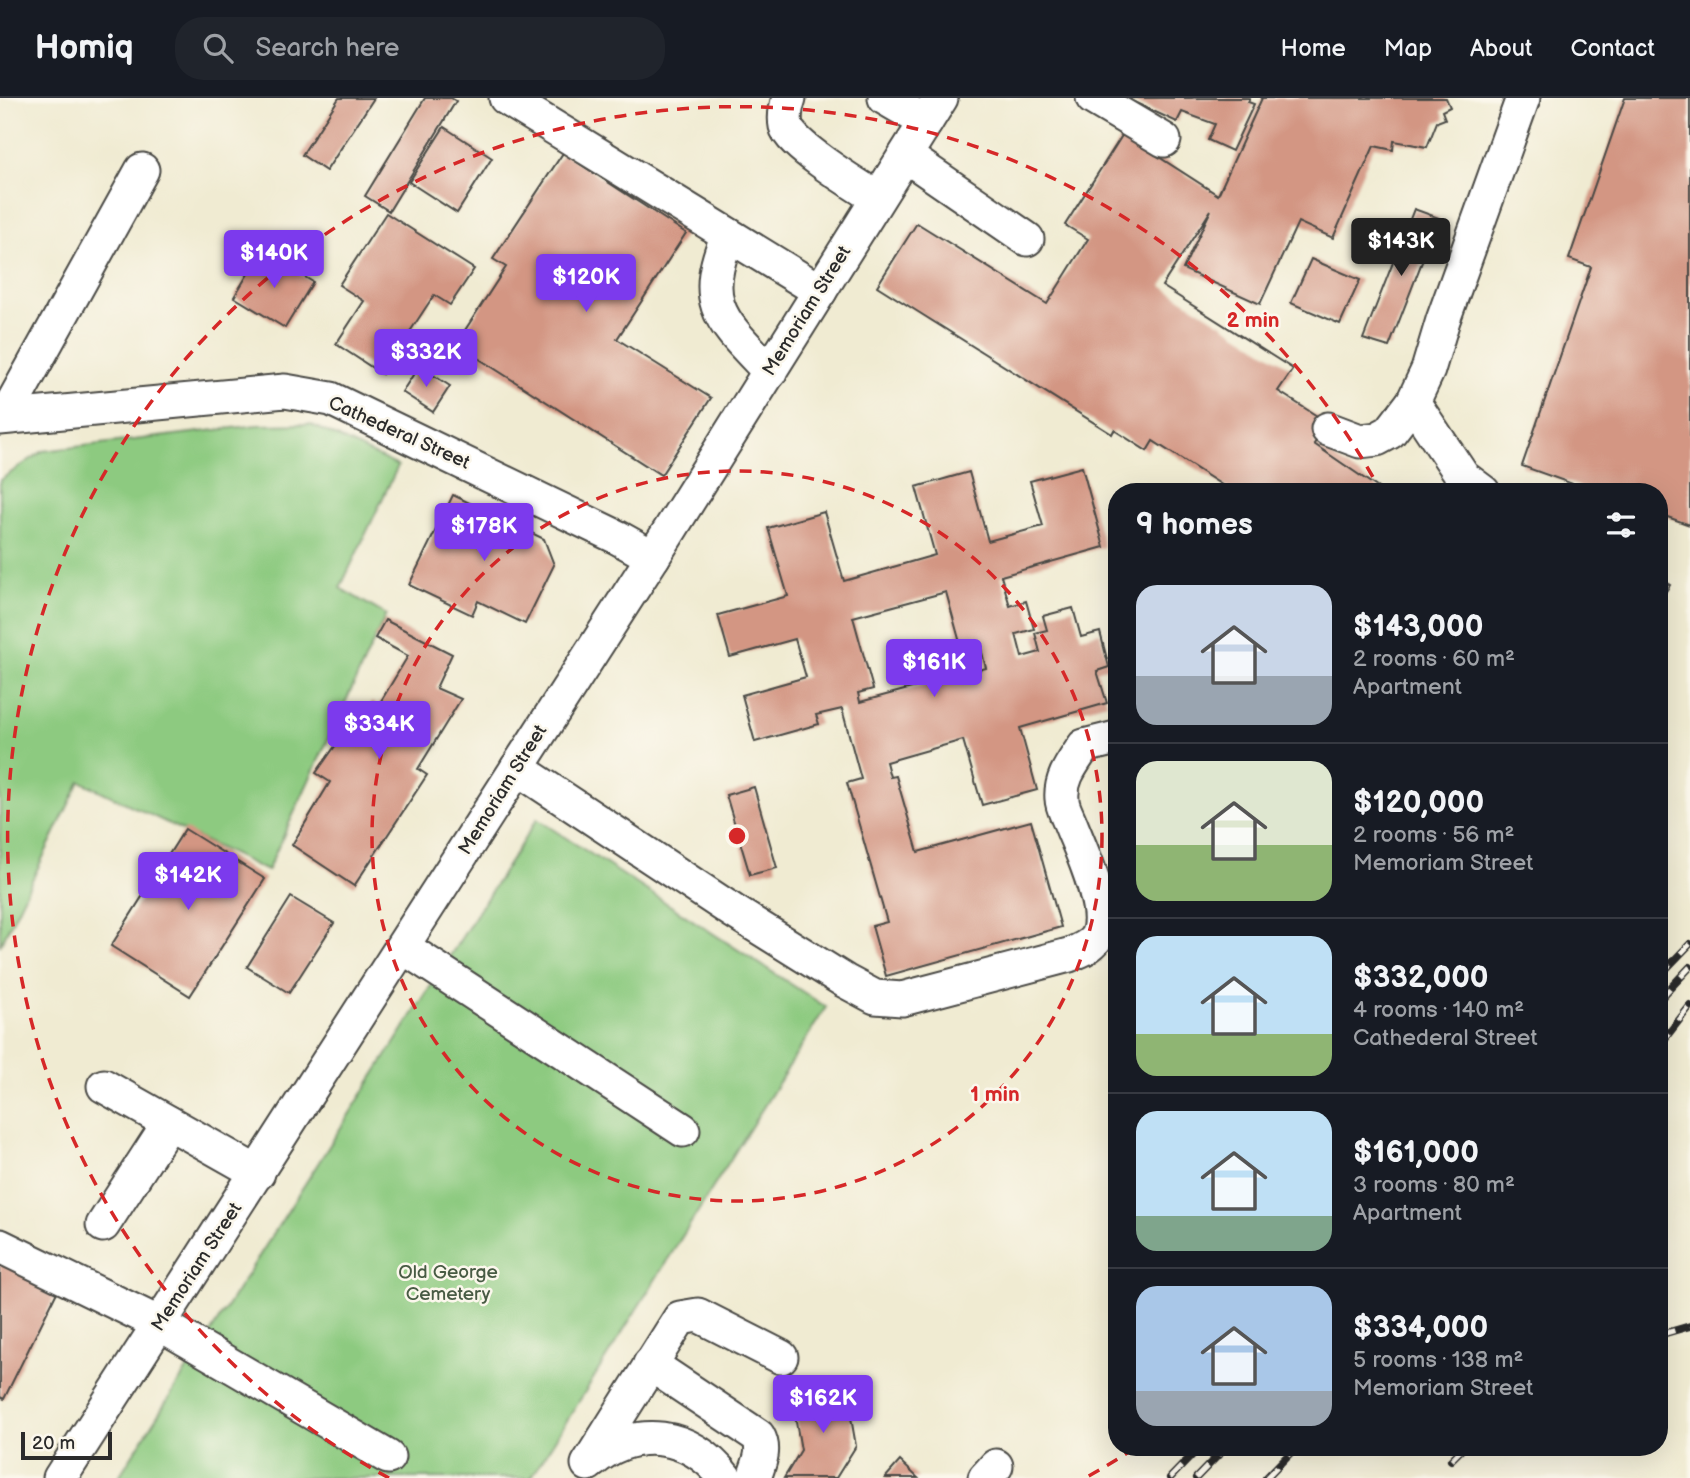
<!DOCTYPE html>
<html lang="en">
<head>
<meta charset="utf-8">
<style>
	:root { --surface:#171b24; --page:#20242c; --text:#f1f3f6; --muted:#9ea1a6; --line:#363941; --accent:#7c3aed }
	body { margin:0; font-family:"Balsamiq Sans",sans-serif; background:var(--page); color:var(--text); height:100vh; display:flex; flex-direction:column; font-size:26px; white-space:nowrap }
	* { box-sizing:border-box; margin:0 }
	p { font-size:23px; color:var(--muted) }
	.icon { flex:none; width:38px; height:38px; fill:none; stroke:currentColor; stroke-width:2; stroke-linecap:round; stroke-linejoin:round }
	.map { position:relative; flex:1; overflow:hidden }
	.details { position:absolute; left:1108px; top:385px; width:560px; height:973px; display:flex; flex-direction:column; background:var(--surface); border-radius:28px; box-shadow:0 7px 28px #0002 }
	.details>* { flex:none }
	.scale { position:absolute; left:21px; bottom:18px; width:91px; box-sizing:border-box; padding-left:7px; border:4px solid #2b2b2b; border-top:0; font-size:19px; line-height:24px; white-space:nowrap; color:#2b2b2b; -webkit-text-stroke:5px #fbf7ec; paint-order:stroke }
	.price { position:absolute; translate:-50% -60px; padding:0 16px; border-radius:7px; background:var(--accent); color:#fff; font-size:23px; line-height:46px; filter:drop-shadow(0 2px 4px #0008) }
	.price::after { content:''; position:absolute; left:50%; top:42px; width:21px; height:16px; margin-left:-10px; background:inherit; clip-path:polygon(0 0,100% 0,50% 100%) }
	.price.selected { background:#222; color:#fff }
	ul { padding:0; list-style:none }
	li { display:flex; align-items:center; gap:21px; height:175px; padding:0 28px }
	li+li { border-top:2px solid var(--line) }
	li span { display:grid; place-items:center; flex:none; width:196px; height:140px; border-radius:21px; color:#555 }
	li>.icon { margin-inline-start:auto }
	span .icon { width:84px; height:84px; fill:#fffc; stroke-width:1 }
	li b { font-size:30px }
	h2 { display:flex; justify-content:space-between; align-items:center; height:84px; padding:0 28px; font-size:30px }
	header { display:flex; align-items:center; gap:42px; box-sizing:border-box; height:98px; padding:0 35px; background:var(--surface); border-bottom:2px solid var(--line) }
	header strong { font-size:33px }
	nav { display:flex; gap:38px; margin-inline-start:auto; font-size:24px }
	.search { width:490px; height:63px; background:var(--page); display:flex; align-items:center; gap:18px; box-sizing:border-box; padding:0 24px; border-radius:28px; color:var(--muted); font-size:26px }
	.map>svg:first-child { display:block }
</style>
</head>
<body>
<header>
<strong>Homiq</strong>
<div class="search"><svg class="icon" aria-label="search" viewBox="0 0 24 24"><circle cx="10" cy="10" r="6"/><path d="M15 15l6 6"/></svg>Search here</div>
<nav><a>Home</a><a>Map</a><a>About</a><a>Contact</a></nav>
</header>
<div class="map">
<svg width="1690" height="1380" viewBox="0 0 1690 1380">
	<rect width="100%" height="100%" fill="#fbf7ec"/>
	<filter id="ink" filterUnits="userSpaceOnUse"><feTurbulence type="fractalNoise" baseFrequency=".0143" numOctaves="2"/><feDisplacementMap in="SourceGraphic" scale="14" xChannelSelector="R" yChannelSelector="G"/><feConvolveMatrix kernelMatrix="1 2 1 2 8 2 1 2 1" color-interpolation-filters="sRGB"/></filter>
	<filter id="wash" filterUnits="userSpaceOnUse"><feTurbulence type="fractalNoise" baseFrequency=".00686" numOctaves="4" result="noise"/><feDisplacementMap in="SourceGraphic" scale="28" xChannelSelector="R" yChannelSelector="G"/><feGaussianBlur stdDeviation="1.57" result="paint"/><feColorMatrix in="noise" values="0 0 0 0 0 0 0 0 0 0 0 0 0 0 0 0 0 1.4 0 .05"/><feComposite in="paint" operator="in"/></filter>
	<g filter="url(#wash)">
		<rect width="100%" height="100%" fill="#f0ebd2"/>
		<g fill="#8dca80" stroke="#5c7a56" stroke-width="2">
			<path d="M310,326L398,368L340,490L386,517L267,773L80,683L0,848V382L43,353L257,327Z"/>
			<path d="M537,721L826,909L531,1380H118Z"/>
		</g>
		<g id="blocks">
			<g fill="#d39683" fill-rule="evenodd">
				<path d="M339,0H374L326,73L302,57Z"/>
				<path d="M425,0H451L456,3L389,113L365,98Z"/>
				<path d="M1125,0H1250L1248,4L1254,6L1232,53L1208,42L1215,26L1182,14L1177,24Z"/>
				<path d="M1262,0H1446L1450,9L1442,13L1445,21L1437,24L1427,49L1394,43L1393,52L1374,48L1333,140L1298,124L1260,206L1183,171L1211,112L1162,188L1293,271L1278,293L1328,325L1314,346L1384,394H1233L1153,343L1147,353L1114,332L1112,336L877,188L917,125L1047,206L1088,141L1065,127L1123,36L1218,97Z"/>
				<path d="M1625,0H1690V427L1659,416V394H1595L1522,368L1591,169L1569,161Z"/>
				<path d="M444,29L492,60L457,115L409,84Z"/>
				<path d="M563,55L686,135L617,241L711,300L661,377L456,246L506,169L493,161Z"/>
				<path d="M1414,111L1439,120L1389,249L1363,241Z"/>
				<path d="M386,115L474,171L450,207L434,197L382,276L336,246L364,203L339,187Z"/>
				<path d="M262,153L313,184L285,230L234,199Z"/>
				<path d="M1311,161L1360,182L1340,226L1291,205Z"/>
				<path d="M419,268L450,288L433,314L402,294Z"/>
				<path d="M1082,369L1104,449L1001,478L1010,508L1026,503L1034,531L1016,536L1022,559L1040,554L1035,535L1047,532L1043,518L1073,510L1081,539L1100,534L1109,569L1097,573L1107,605L1020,630L1037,692L982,707L963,642L886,664L890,679L896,678L918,754L1031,723L1061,829L886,878L872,828L887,824L847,685L861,681L842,611L816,617L819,626L755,644L742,597L806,579L795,541L730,559L718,517L788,498L768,430L824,414L844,483L935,457L916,389L969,374L988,443L1043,428L1030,383ZM946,494L962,552L980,547L986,570L860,604L858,595L873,591L853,519Z"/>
				<path d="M453,397L544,441L554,467L525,526L478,503L472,517L409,487Z"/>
				<path d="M1659,480L1670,487L1659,504Z"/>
				<path d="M385,522L452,556L436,590L461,601L418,671L427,677L354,788L292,747L330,684L316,675L348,630L353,635L372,604L378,608L408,558L375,540Z"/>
				<path d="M754,689L777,770L750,777L726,697Z"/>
				<path d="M185,731L265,781L190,898L111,848Z"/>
				<path d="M291,799L334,825L289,895L247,869Z"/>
				<path d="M0,1162L58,1192L4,1301L0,1299Z"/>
				<path d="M846,1291L856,1348L836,1380H784L801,1352L792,1301Z"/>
				<path d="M900,1363L918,1380H885Z"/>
			</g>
		</g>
	</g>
	<g filter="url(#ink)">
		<use href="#blocks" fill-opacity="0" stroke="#494844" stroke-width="2"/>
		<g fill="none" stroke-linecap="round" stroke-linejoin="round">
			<g stroke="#494844" stroke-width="37">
				<g id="minor">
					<path d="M506,0L820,193"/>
					<path d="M789,0C786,9 784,18 786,28C790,47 858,88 877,100"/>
					<path d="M885,0L926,24"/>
					<path d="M1093,0L1164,42"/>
					<path d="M906,58L1027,141"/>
					<path d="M728,137C698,208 723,224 770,274"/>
					<path d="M1413,304L1463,379L1483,394"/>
					<path d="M5,319L142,72"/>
					<path d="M0,320L285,293L331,301L617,439L653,459"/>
					<path d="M1328,331L1360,343L1377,341L1390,334L1413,304L1428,272L1443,222L1523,0"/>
					<path d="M517,670L733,813L845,883L875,899L902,901L1069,857C1079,853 1090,849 1096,840C1111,814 1081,753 1071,727C1068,719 1062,709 1062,701C1060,680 1073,665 1084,648L1116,640"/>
					<path d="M403,849L683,1032"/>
					<path d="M104,988L258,1075"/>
					<path d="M103,1127L169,1025"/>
					<path d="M0,1148L160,1226L388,1359"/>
					<path d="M650,1266L758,1338C766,1352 759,1365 754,1380"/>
					<path d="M592,1363C636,1327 691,1335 725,1380"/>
					<path d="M588,1366L680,1220L698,1217L781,1259"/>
					<path d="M60,1380L653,459L941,0"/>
					<path d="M985,1380L996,1368"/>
				</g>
			</g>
			<use href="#minor" stroke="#fff" stroke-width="33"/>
			<g stroke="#2b2b2b" stroke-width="8">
				<g id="rail">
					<path d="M1659,878L1690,846"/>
					<path d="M1659,902L1690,869"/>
					<path d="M1659,948L1690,908"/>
					<path d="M1659,1237L1690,1228"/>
					<path d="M1451,1362L1464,1349"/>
					<path d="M1170,1380L1200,1349"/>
					<path d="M1196,1380L1226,1349"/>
					<path d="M1266,1380L1296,1349"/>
				</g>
			</g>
			<use href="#rail" stroke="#fbf7ec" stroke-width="5" stroke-dasharray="16" stroke-linecap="butt"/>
		</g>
	</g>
	<g fill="none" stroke="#d62828" stroke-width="3.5" stroke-dasharray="12 9">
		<circle cx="737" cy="738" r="365"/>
		<path d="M1135 1350A730 730 0 0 1 1085 1380M389 1380A730 730 0 1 1 1379 390"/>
	</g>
	<g text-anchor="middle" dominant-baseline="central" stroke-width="5" stroke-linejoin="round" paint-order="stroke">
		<g font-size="19" fill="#2b2b2b" stroke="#fbf7ec">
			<text transform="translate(807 213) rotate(-58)">Memoriam Street</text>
			<text transform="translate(399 335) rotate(24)">Cathederal Street</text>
			<text transform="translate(503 692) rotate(-58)">Memoriam Street</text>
			<text transform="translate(197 1169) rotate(-57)">Memoriam Street</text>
		</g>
		<g font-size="19" fill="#485b44" stroke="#fbf7ec">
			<text x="448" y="1174">Old George<tspan x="448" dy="22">Cemetery</tspan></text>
		</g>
	</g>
	<circle cx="737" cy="738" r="10" fill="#d62828" stroke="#fbf7ec" stroke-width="3.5"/>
	<g font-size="21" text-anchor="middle" font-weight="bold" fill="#d62828" stroke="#fbf7ec" stroke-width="5" stroke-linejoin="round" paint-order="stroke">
		<text x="1253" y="229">2 min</text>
		<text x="995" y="1003">1 min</text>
	</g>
</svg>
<div class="scale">20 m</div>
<b class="price selected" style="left:1401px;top:180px">$143K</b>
<b class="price" style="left:274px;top:192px">$140K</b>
<b class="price" style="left:586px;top:216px">$120K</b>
<b class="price" style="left:426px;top:291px">$332K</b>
<b class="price" style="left:484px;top:465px">$178K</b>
<b class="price" style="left:934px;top:601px">$161K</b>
<b class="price" style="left:379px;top:663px">$334K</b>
<b class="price" style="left:188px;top:814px">$142K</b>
<b class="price" style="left:823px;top:1337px">$162K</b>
<section class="details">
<h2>9 homes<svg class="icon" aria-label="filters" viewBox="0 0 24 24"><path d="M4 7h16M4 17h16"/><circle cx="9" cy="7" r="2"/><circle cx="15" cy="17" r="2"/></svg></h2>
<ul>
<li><span style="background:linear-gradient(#c9d6e8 65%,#9aa5b1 0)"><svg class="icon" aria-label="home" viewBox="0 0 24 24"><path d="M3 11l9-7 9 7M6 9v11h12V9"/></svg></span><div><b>$143,000</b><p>2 rooms · 60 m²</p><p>Apartment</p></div></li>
<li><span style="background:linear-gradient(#dfe7d0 60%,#8fb573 0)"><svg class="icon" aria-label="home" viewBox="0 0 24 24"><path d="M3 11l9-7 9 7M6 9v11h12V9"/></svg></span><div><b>$120,000</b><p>2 rooms · 56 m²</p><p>Memoriam Street</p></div></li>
<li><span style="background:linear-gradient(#bfe0f5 70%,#8fb573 0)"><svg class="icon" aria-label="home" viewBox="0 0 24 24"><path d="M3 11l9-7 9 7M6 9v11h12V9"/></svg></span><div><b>$332,000</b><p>4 rooms · 140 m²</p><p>Cathederal Street</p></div></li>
<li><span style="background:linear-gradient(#bfe0f5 75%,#7fa58c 0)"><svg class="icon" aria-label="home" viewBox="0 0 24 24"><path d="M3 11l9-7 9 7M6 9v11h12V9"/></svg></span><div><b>$161,000</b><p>3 rooms · 80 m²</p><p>Apartment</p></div></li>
<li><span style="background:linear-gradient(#a9c7e8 75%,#9aa5b1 0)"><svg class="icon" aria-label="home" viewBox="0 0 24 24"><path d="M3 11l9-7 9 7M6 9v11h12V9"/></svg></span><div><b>$334,000</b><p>5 rooms · 138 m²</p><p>Memoriam Street</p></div></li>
</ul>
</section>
</div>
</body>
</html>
